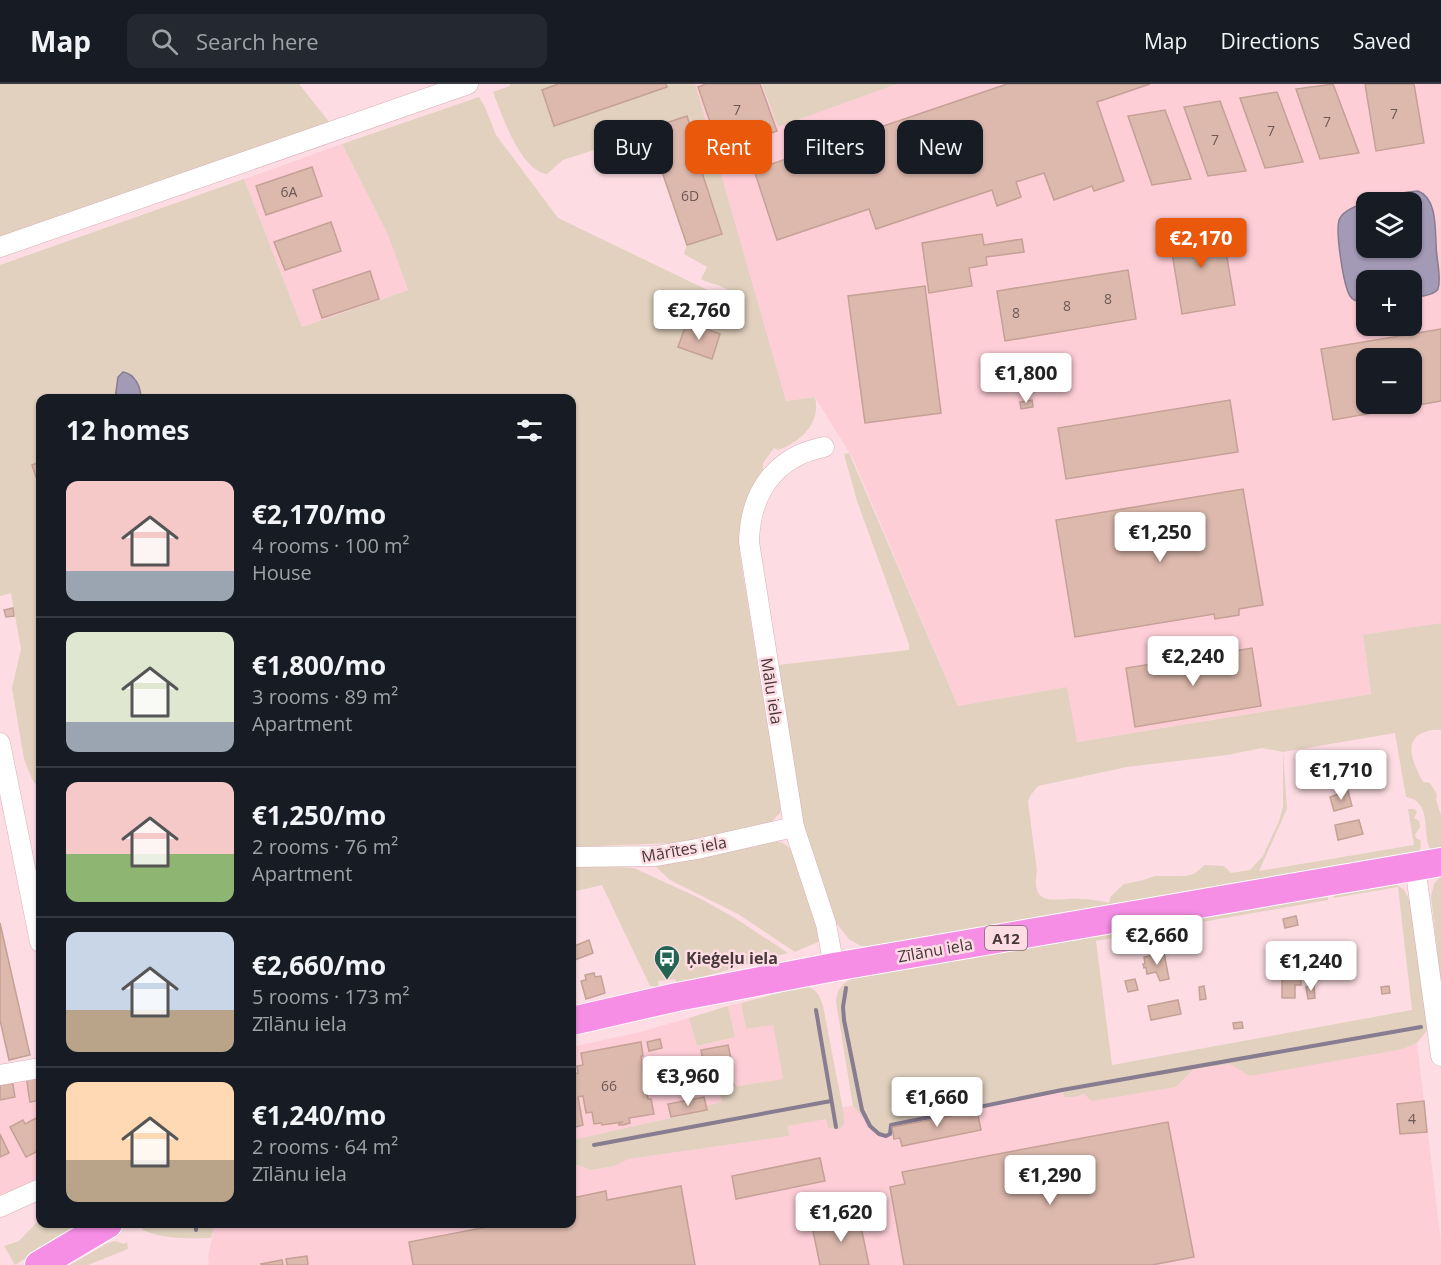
<!DOCTYPE html>
<html lang="en">
<head>
<meta charset="utf-8">
<style>
	:root { --surface:#171b24; --page:#242831; --text:#f1f3f6; --muted:#9ea1a6; --line:#363941; --accent:#ea580c }
	body { margin:0; font-family:"Open Sans",sans-serif; background:var(--page); color:var(--text); height:100vh; display:flex; flex-direction:column; font-size:22px; white-space:nowrap }
	* { box-sizing:border-box; margin:0 }
	p { font-size:20px; color:var(--muted) }
	.icon { flex:none; width:33px; height:33px; fill:none; stroke:currentColor; stroke-width:2; stroke-linecap:round; stroke-linejoin:round }
	.map { position:relative; flex:1; overflow:hidden }
	.sheet { position:absolute; left:36px; top:310px; width:540px; height:834px; display:flex; flex-direction:column; background:var(--surface); border-radius:12px; box-shadow:0 2px 4px #0004 }
	.sheet>* { flex:none }
	.hud { position:absolute; left:594px; top:36px; width:570px; height:54px; display:flex; gap:12px }
	.controls { position:absolute; left:1356px; top:108px; display:grid; gap:12px }
	.controls a { display:grid; place-items:center; width:66px; height:66px; border-radius:12px; background:var(--surface); box-shadow:0 2px 4px #0004; font-size:30px }
	.price { position:absolute; translate:-50% -51px; padding:0 14px; border-radius:6px; background:#fff; color:#222; font-size:20px; line-height:39px; filter:drop-shadow(0 2px 3px #0008) }
	.price::after { content:''; position:absolute; left:50%; top:36px; width:18px; height:14px; margin-left:-9px; background:inherit; clip-path:polygon(0 0,100% 0,50% 100%) }
	.price.selected { background:var(--accent); color:#fff }
	ul { padding:0; list-style:none }
	li { display:flex; align-items:center; gap:18px; height:150px; padding:0 30px }
	li+li { border-top:2px solid var(--line) }
	li span { display:grid; place-items:center; flex:none; width:168px; height:120px; border-radius:12px; color:#555 }
	li>.icon { margin-inline-start:auto }
	span .icon { width:72px; height:72px; fill:#fffc; stroke-width:1 }
	li b { font-size:26px }
	h2 { display:flex; justify-content:space-between; align-items:center; height:72px; padding:0 30px; font-size:26px }
	.pill { padding:0 21px; border-radius:12px; background:var(--surface); box-shadow:0 2px 4px #0004; font-size:21px; line-height:54px }
	.pill.selected { background:var(--accent); color:#fff }
	header { display:flex; align-items:center; gap:36px; box-sizing:border-box; height:84px; padding:0 30px; background:var(--surface); border-bottom:2px solid var(--line) }
	header strong { font-size:28px }
	nav { display:flex; gap:33px; margin-inline-start:auto; font-size:21px }
	.search { width:420px; height:54px; background:var(--page); display:flex; align-items:center; gap:15px; box-sizing:border-box; padding:0 21px; border-radius:12px; color:var(--muted); font-size:22px }
	.map>svg:first-child { display:block }
</style>
</head>
<body>
<header>
<strong>Map</strong>
<div class="search"><svg class="icon" aria-label="search" viewBox="0 0 24 24"><circle cx="10" cy="10" r="6"/><path d="M15 15l6 6"/></svg>Search here</div>
<nav><a>Map</a><a>Directions</a><a>Saved</a></nav>
</header>
<div class="map">
<svg width="1441" height="1181" viewBox="0 0 1441 1181">
	<rect width="100%" height="100%" fill="#fddde3"/>
	<g fill="#feced7" fill-rule="evenodd">
		<path d="M694,0H762L778,43L897,0H1441V539L1363,552L1371,610L1076,658L1067,603L958,622L853,375L815,313L786,317ZM1366,118H1412V164H1366ZM1366,196H1412V242H1366ZM1366,274H1412V320H1366Z"/>
		<path d="M342,60L388,151L408,206L302,243L244,95Z"/>
		<path d="M741,919L746,945L773,940L783,995L720,1005L722,1018L707,1026L572,1056V963L640,948L689,934L697,962L735,953L728,922Z"/>
		<path d="M1417,959L1441,1158V1181H209L208,1174L214,1143L228,1140H572V1079L592,1086L614,1082L629,1075L789,1052L788,1042L844,1031L842,1023L853,1022L870,1042L879,1050L891,1041L1062,1006L1063,1010L1075,1013L1084,1010L1176,1003L1194,985L1230,980L1403,965Z"/>
		<path d="M40,987V1095L0,1115V997Z"/>
	</g>
	<g fill="#e1d1be" fill-rule="evenodd">
		<path d="M0,0H299L330,39L297,49L0,156Z"/>
		<path d="M510,0H558L542,6L555,42L667,3L666,0H695L786,317L815,313C821,339 802,357 778,366L774,364L763,379V385L749,408L744,422L739,455L740,472L781,723L780,729L770,739L711,754L673,759L572,763V315H40V707L32,695L24,675L12,604L21,565L11,509L0,512V181L244,95L302,243L408,206L388,151L342,60L479,13L485,23L496,51L558,134L722,213L731,210C724,200 712,201 701,195L707,183L684,170L687,161L722,149L692,58L695,57L687,32L642,47L643,50L563,76L547,90C520,86 502,31 493,8L510,2Z"/>
		<path d="M762,0H897L778,43Z"/>
		<path d="M849,369L958,622L1067,603L1077,658L1371,610L1363,551L1441,539V646C1434,645 1429,646 1422,649C1402,658 1415,683 1423,698L1430,699L1437,710L1436,716L1441,731V765L1431,766L1429,763C1423,745 1431,717 1406,713L1395,649L1283,668L1287,725L1259,787L1414,761L1408,725H1414L1417,728L1414,734L1419,737L1420,743L1415,751L1416,754L1421,757L1420,770L881,862H861L849,855L834,836L806,753L776,583L778,581L909,566V560L857,417L844,370ZM1262,664L1283,668V723L1279,737L1263,772L1250,786L1231,789L1224,782L1205,781L1194,790L1185,792H1155L1140,797L1124,800L1111,812L1109,819C1100,817 1090,815 1081,815C1057,813 1030,826 1037,787L1028,718L1030,712L1038,702L1127,683L1227,671Z"/>
		<path d="M771,756C779,757 787,760 792,767C806,788 813,830 820,855L818,858L795,868L738,830L670,796L655,782Z"/>
		<path d="M572,780L634,784L701,815L735,834L788,869L677,900L675,895L658,897L659,903L650,902L602,801L572,808Z"/>
		<path d="M1441,792V901L1431,812L1434,800Z"/>
		<path d="M1396,800L1404,806L1412,821L1429,944L1417,959L1403,965L1250,992L1230,980L1194,985L1176,1003L1092,1017L1084,1010L1075,1013H1065L1061,1006L891,1041L890,1050L886,1052L879,1050L870,1042L853,1022L836,918C837,905 842,899 854,894L1160,841L1161,845L1096,857L1112,981L1412,926L1398,803L1334,814L1333,807Z"/>
		<path d="M1328,807V816L1168,844L1167,839Z"/>
		<path d="M805,902C817,905 820,912 823,922L844,1031V1041L839,1045L828,1044L826,1035L788,1042L789,1052L629,1075L614,1082L591,1086L572,1079V1056L707,1026L706,1022L722,1018L719,1005L783,995L773,941L746,945L741,919Z"/>
		<path d="M728,922L735,953L697,962L689,934Z"/>
		<path d="M40,1135V1140H78L15,1181L4,1162L19,1157Z"/>
		<path d="M143,1140H228L214,1143L211,1154C190,1155 162,1155 143,1146L141,1141Z"/>
		<path d="M115,1157L124,1160L127,1158L128,1165L88,1181H70L108,1159Z"/>
	</g>
	<g fill="#a39ab6" stroke="#877c90" stroke-width="1.5" fill-rule="evenodd">
		<path d="M1418,107C1440,115 1434,154 1437,172C1438,182 1441,196 1438,205C1433,212 1420,212 1412,214V196H1366V220C1360,218 1354,218 1350,212C1344,203 1334,144 1340,134C1348,119 1401,108 1418,107ZM1366,118H1412V164H1366Z"/>
		<path d="M123,288C135,290 141,303 141,315H115L118,293Z"/>
	</g>
	<g fill="none" stroke-linecap="round" stroke-linejoin="round">
		<g stroke="#877c90" stroke-width="4">
			<path d="M846,904L843,923L844,936L862,1026L870,1042L879,1050L886,1052L890,1050L891,1041L1062,1006L1421,943"/>
			<path d="M816,926L836,1043"/>
			<path d="M594,1061L831,1017"/>
			<path d="M196,1140V1146"/>
		</g>
	</g>
	<g fill="#ddb9ad" stroke="#c4a095" stroke-width="1.5" fill-rule="evenodd">
		<path d="M558,0H666L667,3L554,42L542,6Z"/>
		<path d="M706,0H760L777,47L720,67L698,3Z"/>
		<path d="M1007,0H1150L1097,18L1124,97L1094,107L1092,102L1054,116L1044,89L1016,98L1021,113L997,122L992,106L876,145L869,125L777,156L754,86Z"/>
		<path d="M1333,0L1359,69L1320,75L1296,5Z"/>
		<path d="M1365,0H1414L1424,59L1376,67Z"/>
		<path d="M1277,8L1303,78L1265,84L1240,14Z"/>
		<path d="M1220,17L1246,87L1208,92L1184,23Z"/>
		<path d="M1165,26L1191,95L1152,101L1128,32Z"/>
		<path d="M687,32L695,57L692,58L722,150L687,161L656,70L651,72L642,47Z"/>
		<path d="M312,83L322,112L266,131L256,102Z"/>
		<path d="M331,138L341,167L285,186L274,158Z"/>
		<path d="M1203,138L1206,153L1223,150L1235,221L1182,230L1168,144Z"/>
		<path d="M982,150L984,161L1022,155L1024,168L986,173L987,181L969,184L972,202L929,209L922,159Z"/>
		<path d="M1128,186L1136,235L1005,257L997,207Z"/>
		<path d="M370,187L379,215L322,234L313,206Z"/>
		<path d="M925,202L941,329L865,339L848,212Z"/>
		<path d="M687,238L720,250L712,275L678,263Z"/>
		<path d="M1441,245V317L1333,336L1321,265ZM1366,274H1412V320H1366Z"/>
		<path d="M1032,316L1033,323L1021,325L1020,318Z"/>
		<path d="M1230,316L1238,368L1066,395L1058,344Z"/>
		<path d="M37,379L40,391L36,393L32,381Z"/>
		<path d="M1243,405L1263,521L1239,525V531L1215,535L1214,530L1075,553L1056,436Z"/>
		<path d="M13,524L14,532L6,533L4,526Z"/>
		<path d="M1252,564L1261,622L1135,643L1126,584Z"/>
		<path d="M1349,683L1355,698L1347,701L1340,687Z"/>
		<path d="M1356,683L1362,696L1355,699L1350,686Z"/>
		<path d="M1348,707L1352,722L1334,727L1330,713Z"/>
		<path d="M1359,736L1363,750L1338,756L1335,741Z"/>
		<path d="M1296,832L1298,841L1285,844L1283,835Z"/>
		<path d="M0,839L30,971L9,976L0,936Z"/>
		<path d="M589,856L593,869L575,876L572,863Z"/>
		<path d="M1164,869L1169,895L1160,897L1156,888L1147,890L1146,883L1144,884L1143,880H1145L1144,873Z"/>
		<path d="M1345,870L1347,891L1333,892L1332,881L1323,882L1322,871Z"/>
		<path d="M594,889L595,893L601,892L605,909L586,915L581,897L586,896L585,891Z"/>
		<path d="M1282,893L1301,894V901H1295V914H1282Z"/>
		<path d="M1135,895L1138,906L1128,908L1125,897Z"/>
		<path d="M1204,902L1206,915L1200,916L1199,903Z"/>
		<path d="M1308,902H1314L1315,914L1308,915L1306,903Z"/>
		<path d="M1389,902L1390,909L1382,910L1381,903Z"/>
		<path d="M1178,916L1181,930L1151,936L1148,922Z"/>
		<path d="M1242,938L1243,944L1234,945L1233,939Z"/>
		<path d="M660,955L662,964L649,967L647,958Z"/>
		<path d="M641,958L643,972H641L648,1015H651L654,1030L629,1034L630,1039L623,1041H619V1039L623,1038L602,1041L601,1039L594,1040L592,1028L586,1029L583,1012L578,1013L583,1041L572,1044V983L574,990L578,989L577,982L583,981L581,969Z"/>
		<path d="M728,961L732,979H729L734,1002L709,1007L701,966Z"/>
		<path d="M40,989V1016L30,1018L26,992Z"/>
		<path d="M12,995L15,1013L0,1016V997Z"/>
		<path d="M704,1013L707,1026L671,1033L668,1020Z"/>
		<path d="M1424,1017L1427,1048L1400,1050L1397,1020Z"/>
		<path d="M977,1027L981,1046L902,1062L900,1054L894,1055L892,1043Z"/>
		<path d="M40,1032V1066L26,1073L10,1043L23,1036L25,1040Z"/>
		<path d="M1168,1038L1194,1173L1152,1181H904L890,1103L905,1100L902,1088Z"/>
		<path d="M0,1050L9,1069L0,1073Z"/>
		<path d="M820,1074L825,1097L736,1115L732,1092Z"/>
		<path d="M681,1102L695,1181H413L409,1158L492,1142V1140H572V1114L606,1107L607,1116Z"/>
		<path d="M859,1133L869,1181H820L812,1142Z"/>
		<path d="M307,1172L308,1181H287L286,1175Z"/>
		<path d="M282,1176L283,1181H262L261,1180Z"/>
	</g>
	<g fill="none" stroke-linecap="round" stroke-linejoin="round">
		<g stroke="#d6afb6" stroke-width="21">
			<g id="minor">
				<path d="M0,163L468,0"/>
				<path d="M824,363C774,373 750,410 749,458L794,743L826,840L834,883"/>
				<path d="M0,659L40,858"/>
				<path d="M572,773L656,772L697,765L794,743"/>
				<path d="M1415,782L1441,972"/>
				<path d="M0,991L40,984"/>
				<path d="M0,1123L40,1105"/>
			</g>
		</g>
		<g stroke="#fff" stroke-width="30">
			<g id="highway">
				<path d="M572,937L677,913L834,883L1441,778"/>
				<path d="M39,1181L108,1140"/>
			</g>
		</g>
		<use href="#minor" stroke="#fff" stroke-width="20"/>
		<use href="#highway" stroke="#f68ee6" stroke-width="28"/>
	</g>
	<defs>
		<g id="bus-pin" transform="scale(1.35)"><path d="M0 17L-7.5 6A9.5 9.5 0 1 1 7.5 6Z" fill="#246452" stroke="#fddde3"/><path d="M-5-6H5V4H4V6H2V4H-2V6H-4V4H-5ZM-3.5-4V0h7V-4ZM-3.5 1.2v1.5H-2V1.2ZM2 1.2v1.5H3.5V1.2Z" fill="#fff"/></g>
	</defs>
	<g fill-rule="evenodd">
		<use href="#bus-pin" x="667" y="874"/>
	</g>
	<g text-anchor="middle" dominant-baseline="central" stroke-width="5" stroke-linejoin="round" paint-order="stroke">
		<g font-size="14" fill="#6c5856">
			<text x="737" y="25">7</text>
			<text x="1394" y="29">7</text>
			<text x="1327" y="37">7</text>
			<text x="1271" y="46">7</text>
			<text x="1215" y="55">7</text>
			<text x="289" y="107">6A</text>
			<text x="690" y="111">6D</text>
			<text x="1108" y="214">8</text>
			<text x="1067" y="221">8</text>
			<text x="1016" y="228">8</text>
			<text x="609" y="1001">66</text>
			<text x="1412" y="1034">4</text>
		</g>
		<rect fill="#fddde3" stroke="#7d696c" stroke-width="1.5" x="985" y="842" width="42" height="24" rx="4.5"/>
		<g font-size="15" font-weight="bold" fill="#463739">
			<text x="1006" y="854">A12</text>
		</g>
		<g font-size="16" fill="#463739" stroke="#fddde3">
			<text transform="translate(772 607) rotate(81)">Mālu iela</text>
			<text transform="translate(684 765) rotate(-10)">Mārītes iela</text>
			<text transform="translate(935 866) rotate(-10)">Zīlānu iela</text>
		</g>
		<g font-size="16" font-weight="bold" fill="#463739" stroke="#fddde3" text-anchor="start">
			<text x="686" y="874">Ķieģeļu iela</text>
		</g>
	</g>
</svg>
<div class="controls">
<a><svg class="icon" aria-label="layers" viewBox="0 0 24 24"><path d="M12 4l9 5-9 5-9-5zM3 14l9 5 9-5"/></svg></a>
<a>+</a>
<a>−</a>
</div>
<b class="price selected" style="left:1201px;top:185px">€2,170</b>
<b class="price" style="left:699px;top:257px">€2,760</b>
<b class="price" style="left:1026px;top:320px">€1,800</b>
<b class="price" style="left:1160px;top:479px">€1,250</b>
<b class="price" style="left:1193px;top:603px">€2,240</b>
<b class="price" style="left:1341px;top:717px">€1,710</b>
<b class="price" style="left:1157px;top:882px">€2,660</b>
<b class="price" style="left:1311px;top:908px">€1,240</b>
<b class="price" style="left:688px;top:1023px">€3,960</b>
<b class="price" style="left:937px;top:1044px">€1,660</b>
<b class="price" style="left:1050px;top:1122px">€1,290</b>
<b class="price" style="left:841px;top:1159px">€1,620</b>
<div class="hud">
<a class="pill">Buy</a>
<a class="pill selected">Rent</a>
<a class="pill">Filters</a>
<a class="pill">New</a>
</div>
<section class="sheet">
<h2>12 homes<svg class="icon" aria-label="filters" viewBox="0 0 24 24"><path d="M4 7h16M4 17h16"/><circle cx="9" cy="7" r="2"/><circle cx="15" cy="17" r="2"/></svg></h2>
<ul>
<li><span style="background:linear-gradient(#f6c9c9 75%,#9aa5b1 0)"><svg class="icon" aria-label="home" viewBox="0 0 24 24"><path d="M3 11l9-7 9 7M6 9v11h12V9"/></svg></span><div><b>€2,170/mo</b><p>4 rooms · 100 m²</p><p>House</p></div></li>
<li><span style="background:linear-gradient(#dfe7d0 75%,#9aa5b1 0)"><svg class="icon" aria-label="home" viewBox="0 0 24 24"><path d="M3 11l9-7 9 7M6 9v11h12V9"/></svg></span><div><b>€1,800/mo</b><p>3 rooms · 89 m²</p><p>Apartment</p></div></li>
<li><span style="background:linear-gradient(#f6c9c9 60%,#8fb573 0)"><svg class="icon" aria-label="home" viewBox="0 0 24 24"><path d="M3 11l9-7 9 7M6 9v11h12V9"/></svg></span><div><b>€1,250/mo</b><p>2 rooms · 76 m²</p><p>Apartment</p></div></li>
<li><span style="background:linear-gradient(#c9d6e8 65%,#b9a48a 0)"><svg class="icon" aria-label="home" viewBox="0 0 24 24"><path d="M3 11l9-7 9 7M6 9v11h12V9"/></svg></span><div><b>€2,660/mo</b><p>5 rooms · 173 m²</p><p>Zīlānu iela</p></div></li>
<li><span style="background:linear-gradient(#ffd9b3 65%,#b9a48a 0)"><svg class="icon" aria-label="home" viewBox="0 0 24 24"><path d="M3 11l9-7 9 7M6 9v11h12V9"/></svg></span><div><b>€1,240/mo</b><p>2 rooms · 64 m²</p><p>Zīlānu iela</p></div></li>
</ul>
</section>
</div>
</body>
</html>
